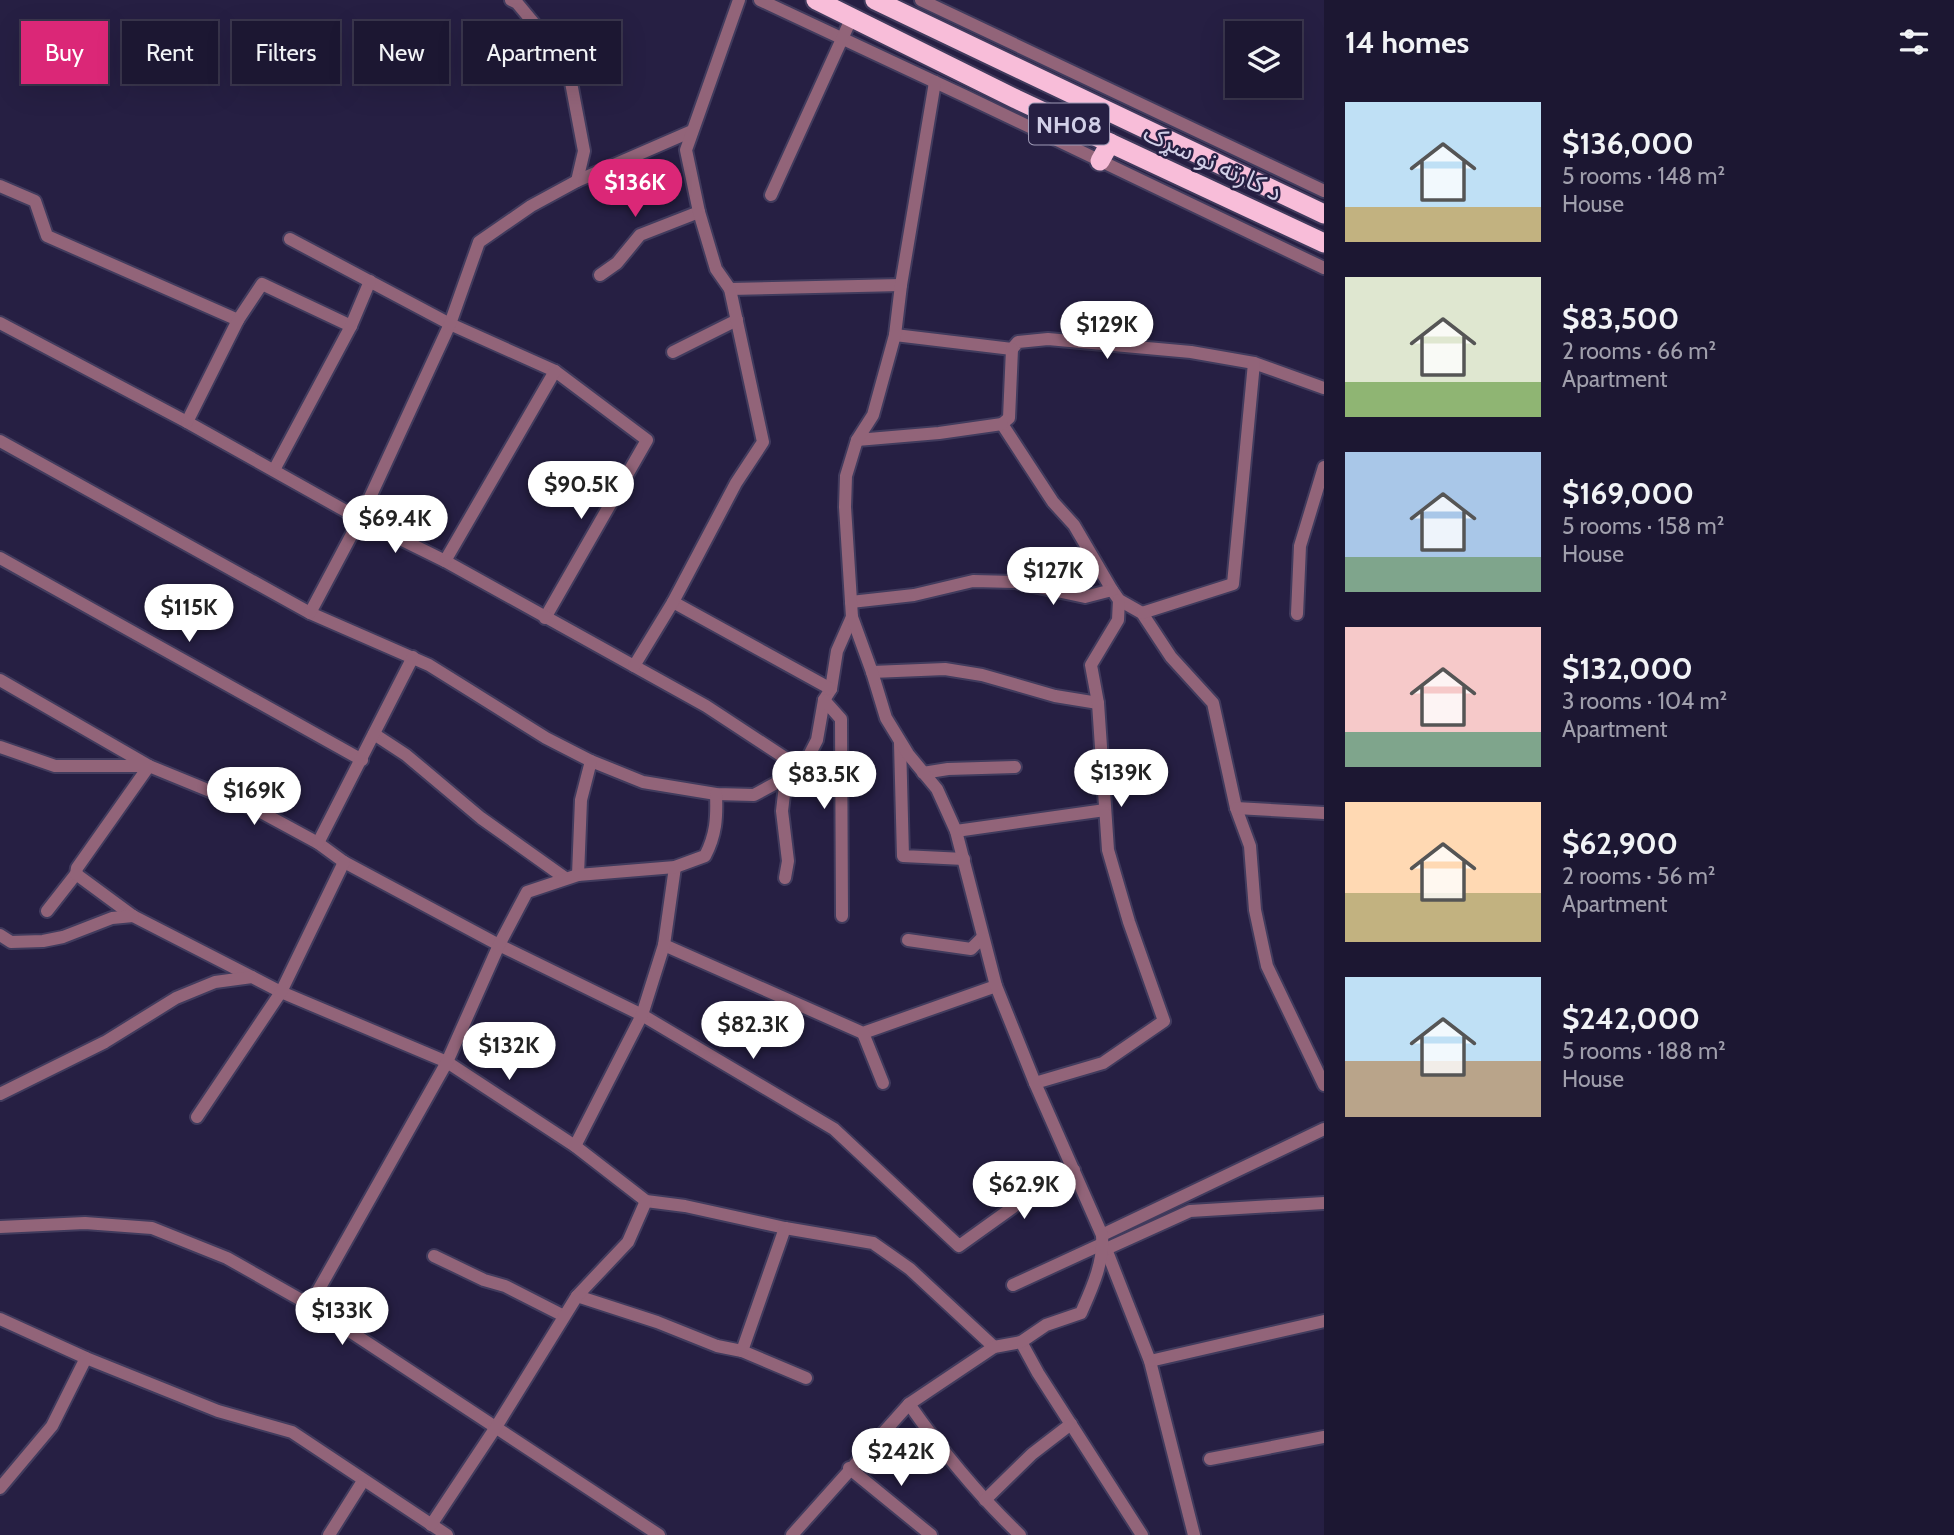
<!DOCTYPE html>
<html lang="en">
<head>
<meta charset="utf-8">
<style>
	:root { --surface:#1c1732; --page:#25203a; --text:#f1f3f6; --muted:#a09fac; --line:#3a364d; --accent:#db2777 }
	body { margin:0; font-family:Cabin,"Noto Sans Arabic",sans-serif; background:var(--page); color:var(--text); height:100vh; display:flex; flex-direction:column; font-size:26px; white-space:nowrap }
	* { box-sizing:border-box; margin:0 }
	p { font-size:23px; color:var(--muted) }
	.icon { flex:none; width:38px; height:38px; fill:none; stroke:currentColor; stroke-width:2; stroke-linecap:round; stroke-linejoin:round }
	.map { position:relative; flex:1; overflow:hidden }
	.sheet { display:flex; flex-direction:column; background:var(--surface); width:630px }
	.sheet>* { flex:none }
	.guide { position:absolute; left:21px; top:21px; width:665px; height:63px; display:flex; gap:14px }
	.tools { position:absolute; left:1225px; top:21px; display:grid; gap:14px }
	.tools a { display:grid; place-items:center; width:77px; height:77px; border-radius:0px; background:var(--surface); box-shadow:0 7px 28px #0002,0 0 0 2px var(--line); font-size:35px }
	.price { position:absolute; translate:-50% -60px; padding:0 16px; border-radius:24px; background:#fff; color:#222; font-size:23px; line-height:46px; filter:drop-shadow(0 2px 4px #0008) }
	.price::after { content:''; position:absolute; left:50%; top:42px; width:21px; height:16px; margin-left:-10px; background:inherit; clip-path:polygon(0 0,100% 0,50% 100%) }
	.price.selected { background:var(--accent); color:#fff }
	ul { padding:0; list-style:none }
	li { display:flex; align-items:center; gap:21px; height:175px; padding:0 21px }
	li span { display:grid; place-items:center; flex:none; width:196px; height:140px; border-radius:0px; color:#555 }
	li>.icon { margin-inline-start:auto }
	span .icon { width:84px; height:84px; fill:#fffc; stroke-width:1 }
	li b { font-size:30px }
	h2 { display:flex; justify-content:space-between; align-items:center; height:84px; padding:0 21px; font-size:30px }
	.tag { padding:0 24px; border-radius:0px; background:var(--surface); box-shadow:0 7px 28px #0002,0 0 0 2px var(--line); font-size:24px; line-height:63px }
	.tag.selected { background:var(--accent); color:#fff }
	main { display:flex; flex:1; min-height:0 }
	.map>svg:first-child { display:block }
</style>
</head>
<body>
<main>
<div class="map">
<svg width="1324" height="1535" viewBox="0 0 1324 1535">
	<rect width="100%" height="100%" fill="#261f43"/>
	<g fill="none" stroke-linecap="round" stroke-linejoin="round">
		<g stroke="#413b5d" stroke-width="16">
			<g id="minor">
				<path d="M511,0L517,3L552,45L570,77L584,151L577,181"/>
				<path d="M760,0L965,96L1324,268"/>
				<path d="M921,0L1324,191"/>
				<path d="M0,186L35,201L47,236L238,320"/>
				<path d="M771,195L852,17"/>
				<path d="M290,239L450,324L555,371L647,440L545,618"/>
				<path d="M600,275L617,263L640,235L699,212"/>
				<path d="M730,289L901,285"/>
				<path d="M0,323L187,422L360,519L445,561L706,706L802,769"/>
				<path d="M895,335L1012,349L1018,342L1048,339L1191,352L1254,363L1324,388"/>
				<path d="M1012,349L1009,418L1002,424L1053,502L1074,525L1112,590L1119,600L1142,613L1171,657L1213,703L1236,808L1250,846L1255,910L1267,966L1324,1085"/>
				<path d="M673,352L737,320"/>
				<path d="M187,422L238,320L262,284L351,326"/>
				<path d="M857,440L939,433L1002,424"/>
				<path d="M0,441L310,613L429,665L546,738L591,761L643,782L716,794L754,795L802,769L817,740L824,700L831,689L837,651L852,617"/>
				<path d="M274,470L351,326L370,281"/>
				<path d="M0,558L362,760"/>
				<path d="M445,561L555,371"/>
				<path d="M673,602L831,689"/>
				<path d="M851,602L914,595L973,581L1015,582L1085,597L1112,590"/>
				<path d="M310,613L360,519L450,324L479,242L531,206L577,181L692,131"/>
				<path d="M1142,613L1233,584L1254,363"/>
				<path d="M1297,614L1300,546L1324,467"/>
				<path d="M634,666L673,602L736,483L763,442L730,289L716,269L699,212L686,150L739,0"/>
				<path d="M872,672L945,669L982,675L1055,696L1098,703"/>
				<path d="M0,680L149,766L77,868L76,874L47,911"/>
				<path d="M824,700L841,719L842,916"/>
				<path d="M374,734L406,755L481,818L565,878"/>
				<path d="M900,743L903,856L964,859"/>
				<path d="M0,747L55,766H149L259,811L318,843L344,862L499,945L642,1015L834,1129L959,1246L1034,1192L1074,1170"/>
				<path d="M923,773L948,769L1015,767"/>
				<path d="M1236,808L1324,813"/>
				<path d="M956,831L1105,810"/>
				<path d="M318,843L413,657"/>
				<path d="M76,874L133,916L252,977"/>
				<path d="M578,875L581,800L591,761"/>
				<path d="M785,878L788,861L782,811L786,777"/>
				<path d="M0,935L11,942L43,941L63,937L112,918L133,916"/>
				<path d="M908,940L971,949L982,938"/>
				<path d="M664,945L863,1033L996,986"/>
				<path d="M863,1033L883,1083"/>
				<path d="M1035,1083L1103,1063L1164,1021L1129,922L1108,850L1098,703L1091,665L1118,620L1119,600"/>
				<path d="M0,1094L105,1042L176,998L215,982L252,977L281,992L447,1062L575,1146L646,1201L685,1206L785,1228L873,1243L910,1269L994,1347"/>
				<path d="M197,1117L281,992L344,862"/>
				<path d="M575,1146L642,1015L664,945L675,867"/>
				<path d="M0,1227L85,1223L152,1228L227,1258L310,1305L659,1535"/>
				<path d="M1102,1235L1324,1129"/>
				<path d="M1106,1249L1150,1361L1194,1535"/>
				<path d="M434,1256L484,1280L505,1286L564,1316"/>
				<path d="M1013,1285L1102,1244L1106,1249L1190,1211L1324,1203"/>
				<path d="M577,1296L657,1322L717,1346L742,1351L806,1378"/>
				<path d="M310,1305L447,1062L499,945L527,892L578,875L675,867L705,856C716,835 717,818 716,794"/>
				<path d="M0,1319L86,1358L218,1411L292,1432L447,1535"/>
				<path d="M1021,1342L1038,1373L1142,1535"/>
				<path d="M742,1351L785,1228"/>
				<path d="M1150,1361L1324,1321"/>
				<path d="M909,1404C942,1451 978,1495 1020,1535"/>
				<path d="M1210,1459L1324,1437"/>
				<path d="M849,1468L931,1535"/>
				<path d="M0,1488L52,1426L86,1358"/>
				<path d="M985,1500L1032,1454L1071,1424"/>
				<path d="M431,1525L496,1427L577,1296L628,1242L646,1201"/>
				<path d="M329,1535L363,1481"/>
				<path d="M792,1535L909,1404L994,1347L1021,1342L1046,1325L1081,1313C1092,1288 1104,1263 1102,1235L1035,1083L996,986L956,831L937,789L908,754L886,718L872,672L852,617L845,507L846,476L857,440L873,415L895,335L901,285L935,82"/>
			</g>
		</g>
		<g stroke="#413b5d" stroke-width="23">
			<g id="trunk">
				<path d="M816,0L1016,99L1324,243"/>
				<path d="M875,0L1324,214"/>
				<path d="M1100,161L1110,143"/>
			</g>
		</g>
		<use href="#minor" stroke="#926479" stroke-width="12"/>
		<use href="#trunk" stroke="#f8bdd9" stroke-width="19"/>
	</g>
	<g text-anchor="middle" dominant-baseline="central" stroke-width="5" stroke-linejoin="round" paint-order="stroke">
		<rect fill="#261f43" stroke="#9e9ab6" stroke-width="2" x="1029" y="103.5" width="80" height="41" rx="5"/>
		<g font-size="24" font-weight="bold" fill="#d1cfe7">
			<text x="1069" y="124">NH08</text>
		</g>
		<g font-size="26" fill="#d1cfe7" stroke="#261f43">
			<text transform="translate(1213 162) rotate(25)">د کارته نو سړک</text>
		</g>
	</g>
</svg>
<div class="tools">
<a><svg class="icon" aria-label="layers" viewBox="0 0 24 24"><path d="M12 4l9 5-9 5-9-5zM3 14l9 5 9-5"/></svg></a>
</div>
<b class="price selected" style="left:635px;top:219px">$136K</b>
<b class="price" style="left:1107px;top:361px">$129K</b>
<b class="price" style="left:581px;top:521px">$90.5K</b>
<b class="price" style="left:395px;top:555px">$69.4K</b>
<b class="price" style="left:1053px;top:607px">$127K</b>
<b class="price" style="left:189px;top:644px">$115K</b>
<b class="price" style="left:1121px;top:809px">$139K</b>
<b class="price" style="left:824px;top:811px">$83.5K</b>
<b class="price" style="left:254px;top:827px">$169K</b>
<b class="price" style="left:753px;top:1061px">$82.3K</b>
<b class="price" style="left:509px;top:1082px">$132K</b>
<b class="price" style="left:1024px;top:1221px">$62.9K</b>
<b class="price" style="left:342px;top:1347px">$133K</b>
<b class="price" style="left:901px;top:1488px">$242K</b>
<div class="guide">
<a class="tag selected">Buy</a>
<a class="tag">Rent</a>
<a class="tag">Filters</a>
<a class="tag">New</a>
<a class="tag">Apartment</a>
</div>
</div>
<section class="sheet">
<h2>14 homes<svg class="icon" aria-label="filters" viewBox="0 0 24 24"><path d="M4 7h16M4 17h16"/><circle cx="9" cy="7" r="2"/><circle cx="15" cy="17" r="2"/></svg></h2>
<ul>
<li><span style="background:linear-gradient(#bfe0f5 75%,#c2b280 0)"><svg class="icon" aria-label="home" viewBox="0 0 24 24"><path d="M3 11l9-7 9 7M6 9v11h12V9"/></svg></span><div><b>$136,000</b><p>5 rooms · 148 m²</p><p>House</p></div></li>
<li><span style="background:linear-gradient(#dfe7d0 75%,#8fb573 0)"><svg class="icon" aria-label="home" viewBox="0 0 24 24"><path d="M3 11l9-7 9 7M6 9v11h12V9"/></svg></span><div><b>$83,500</b><p>2 rooms · 66 m²</p><p>Apartment</p></div></li>
<li><span style="background:linear-gradient(#a9c7e8 75%,#7fa58c 0)"><svg class="icon" aria-label="home" viewBox="0 0 24 24"><path d="M3 11l9-7 9 7M6 9v11h12V9"/></svg></span><div><b>$169,000</b><p>5 rooms · 158 m²</p><p>House</p></div></li>
<li><span style="background:linear-gradient(#f6c9c9 75%,#7fa58c 0)"><svg class="icon" aria-label="home" viewBox="0 0 24 24"><path d="M3 11l9-7 9 7M6 9v11h12V9"/></svg></span><div><b>$132,000</b><p>3 rooms · 104 m²</p><p>Apartment</p></div></li>
<li><span style="background:linear-gradient(#ffd9b3 65%,#c2b280 0)"><svg class="icon" aria-label="home" viewBox="0 0 24 24"><path d="M3 11l9-7 9 7M6 9v11h12V9"/></svg></span><div><b>$62,900</b><p>2 rooms · 56 m²</p><p>Apartment</p></div></li>
<li><span style="background:linear-gradient(#bfe0f5 60%,#b9a48a 0)"><svg class="icon" aria-label="home" viewBox="0 0 24 24"><path d="M3 11l9-7 9 7M6 9v11h12V9"/></svg></span><div><b>$242,000</b><p>5 rooms · 188 m²</p><p>House</p></div></li>
</ul>
</section>
</main>
</body>
</html>
